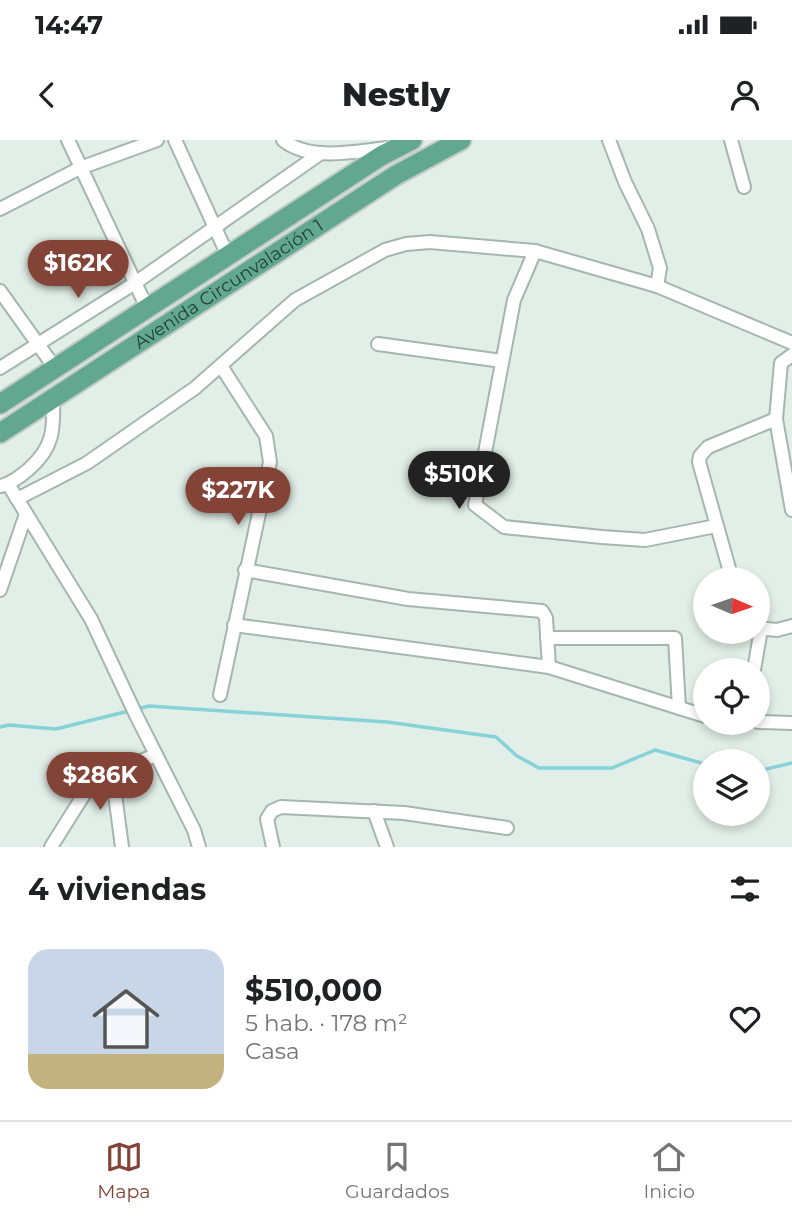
<!DOCTYPE html>
<html lang="es">
<head>
<meta charset="utf-8">
<style>
	:root { --surface:#fff; --page:#f2f2f2; --text:#202124; --muted:#757577; --line:#e0e0e0; --accent:#844337 }
	body { margin:0; font-family:Montserrat,sans-serif; background:var(--page); color:var(--text); height:100vh; display:flex; flex-direction:column; font-size:26px; white-space:nowrap }
	* { box-sizing:border-box; margin:0 }
	p { font-size:23px; color:var(--muted) }
	.icon { flex:none; width:38px; height:38px; fill:none; stroke:currentColor; stroke-width:2; stroke-linecap:round; stroke-linejoin:round }
	.map { position:relative; height:707px; overflow:hidden }
	.details { display:flex; flex-direction:column; background:var(--surface); flex:1 }
	.details>* { flex:none }
	.needle { width:46px; rotate:92deg }
	.tools { position:absolute; left:693px; top:427px; display:grid; gap:14px }
	.tools a { display:grid; place-items:center; width:77px; height:77px; border-radius:50%; background:var(--surface); box-shadow:0 4px 10px #0003; font-size:35px }
	.price { position:absolute; translate:-50% -60px; padding:0 16px; border-radius:24px; background:var(--accent); color:#fff; font-size:23px; line-height:46px; filter:drop-shadow(0 2px 4px #0008) }
	.price::after { content:''; position:absolute; left:50%; top:42px; width:21px; height:16px; margin-left:-10px; background:inherit; clip-path:polygon(0 0,100% 0,50% 100%) }
	.price.on { background:#222; color:#fff }
	ul { padding:0; list-style:none }
	li { display:flex; align-items:center; gap:21px; height:175px; padding:0 28px }
	li+li { border-top:2px solid var(--line) }
	li span { display:grid; place-items:center; flex:none; width:196px; height:140px; border-radius:21px; color:#555 }
	li>.icon { margin-inline-start:auto }
	span .icon { width:84px; height:84px; fill:#fffc; stroke-width:1 }
	li b { font-size:30px }
	h2 { display:flex; justify-content:space-between; align-items:center; height:84px; padding:0 28px; font-size:30px }
	.status { display:flex; justify-content:space-between; align-items:center; height:49px; padding:0 35px; background:var(--surface); direction:ltr }
	.status svg { height:19px; fill:currentColor }
	header { display:flex; justify-content:space-between; align-items:center; height:91px; padding:0 28px; background:var(--surface); font-size:32px; font-weight:800 }
	.dock { display:flex; justify-content:space-around; align-items:center; height:98px; border-top:2px solid var(--line); background:var(--surface); font-size:19px; color:var(--muted) }
	.dock a { display:grid; justify-items:center; gap:4px }
	.dock .on { color:var(--accent) }
	.map>svg:first-child { display:block }
</style>
</head>
<body>
<div class="status"><b>14:47</b><svg viewBox="0 0 49 12"><path d="M0 12V9h3v3zM5 12V6h3v6zM10 12V3h3v9zM15 12V0h3v12zM26 1h20v11H26zM47 4h2v5h-2z"/></svg></div>
<header><svg class="icon" aria-label="back" viewBox="0 0 24 24"><path d="M15 5l-7 7 7 7"/></svg>Nestly<svg class="icon" aria-label="person" viewBox="0 0 24 24"><circle cx="12" cy="8" r="4"/><path d="M4 21q1-7 8-7t8 7"/></svg></header>
<div class="map">
<svg width="792" height="707" viewBox="0 0 792 707">
	<rect width="100%" height="100%" fill="#e2eee8"/>
	<g fill="none" stroke-linecap="round" stroke-linejoin="round">
		<g stroke="#85d2d8" stroke-width="3.5">
			<path d="M0,587L9,585L56,589L149,566L387,582L496,597L517,616L539,628H612L655,610L705,624"/>
			<path d="M758,631L792,623"/>
		</g>
		<g stroke="#a4b7af" stroke-width="16">
			<g id="minor">
				<path d="M68,0L147,168"/>
				<path d="M175,0L228,116"/>
				<path d="M283,0C310,22 357,11 388,8"/>
				<path d="M609,0L625,42L648,89L660,128L657,146"/>
				<path d="M731,0L744,47"/>
				<path d="M0,69L80,28L157,0"/>
				<path d="M535,111L514,160L475,365L504,387L602,397L645,400L716,386"/>
				<path d="M0,151L55,228"/>
				<path d="M378,204L502,221"/>
				<path d="M792,215L781,223L776,279L792,370"/>
				<path d="M0,228L135,143L321,13"/>
				<path d="M8,344L91,479L136,575L194,690L199,707"/>
				<path d="M1,346C12,343 21,336 29,329C54,307 54,289 53,258"/>
				<path d="M17,359L87,323L195,248L295,160L385,110L406,104L430,102L535,111L657,146L792,203"/>
				<path d="M245,430L408,459L542,471L546,478L549,527"/>
				<path d="M732,439L699,322L700,316L708,307L776,279"/>
				<path d="M0,450L26,374"/>
				<path d="M234,485L549,527L705,576"/>
				<path d="M758,488L777,490L792,486"/>
				<path d="M547,498H675L679,568"/>
				<path d="M754,530L761,489"/>
				<path d="M220,555L270,322L266,296L221,226"/>
				<path d="M758,582L792,583"/>
				<path d="M112,632L122,707"/>
				<path d="M374,671L387,707"/>
				<path d="M51,707L93,640L156,615"/>
				<path d="M273,707L267,679L272,671L281,667L404,673L507,688"/>
			</g>
		</g>
		<g stroke="#c1cac7" stroke-width="23">
			<g id="primary">
				<path d="M0,264L381,16L412,0"/>
				<path id="s1" d="M0,293L396,35L461,0"/>
			</g>
		</g>
		<use href="#minor" stroke="#fff" stroke-width="12"/>
		<use href="#primary" stroke="#62a891" stroke-width="19"/>
	</g>
	<g text-anchor="middle" dominant-baseline="central" stroke-width="5" stroke-linejoin="round" paint-order="stroke">
		<g font-size="18" fill="#204136" stroke="#f3faf6">
			<text stroke="none"><textPath href="#s1" startOffset="273">Avenida Circunvalación 1</textPath></text>
		</g>
	</g>
</svg>
<div class="tools">
<a><svg class="needle" viewBox="-14 -14 28 28"><path d="M0-13l5 13h-10z" fill="#e53935"/><path d="M0 13l5-13h-10z" fill="#757577"/></svg></a>
<a><svg class="icon" aria-label="locate" viewBox="0 0 24 24"><circle cx="12" cy="12" r="6"/><path d="M12 2v4M12 18v4M2 12h4M18 12h4"/></svg></a>
<a><svg class="icon" aria-label="layers" viewBox="0 0 24 24"><path d="M12 4l9 5-9 5-9-5zM3 14l9 5 9-5"/></svg></a>
</div>
<b class="price" style="left:78px;top:160px">$162K</b>
<b class="price on" style="left:459px;top:371px">$510K</b>
<b class="price" style="left:238px;top:387px">$227K</b>
<b class="price" style="left:100px;top:672px">$286K</b>
</div>
<section class="details">
<h2>4 viviendas<svg class="icon" aria-label="filters" viewBox="0 0 24 24"><path d="M4 7h16M4 17h16"/><circle cx="9" cy="7" r="2"/><circle cx="15" cy="17" r="2"/></svg></h2>
<ul>
<li><span style="background:linear-gradient(#c9d6e8 75%,#c2b280 0)"><svg class="icon" aria-label="home" viewBox="0 0 24 24"><path d="M3 11l9-7 9 7M6 9v11h12V9"/></svg></span><div><b>$510,000</b><p>5 hab. · 178 m²</p><p>Casa</p></div><svg class="icon" aria-label="heart" viewBox="0 0 24 24"><path d="M12 20l-8-8c-3-5 5-10 8-4 3-6 11-1 8 4z"/></svg></li>
</ul>
</section>
<nav class="dock">
<a class="on"><svg class="icon" aria-label="map" viewBox="0 0 24 24"><path d="M3 6l6-2 6 2 6-2v14l-6 2-6-2-6 2zM9 4v14M15 6v14"/></svg>Mapa</a>
<a><svg class="icon" aria-label="saved" viewBox="0 0 24 24"><path d="M7 4h10v16l-5-4-5 4z"/></svg>Guardados</a>
<a><svg class="icon" aria-label="home" viewBox="0 0 24 24"><path d="M3 11l9-7 9 7M6 9v11h12V9"/></svg>Inicio</a>
</nav>
</body>
</html>
